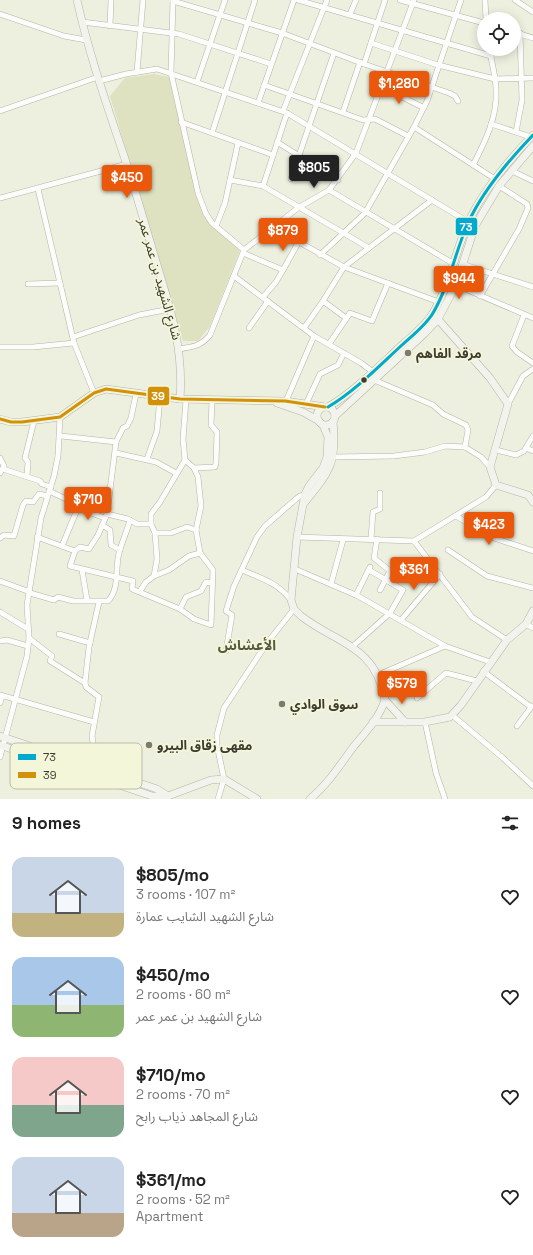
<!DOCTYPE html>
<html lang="en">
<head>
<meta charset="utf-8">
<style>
	:root { --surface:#fff; --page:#f2f2f2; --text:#222; --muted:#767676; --accent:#ea580c }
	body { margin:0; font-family:"Space Grotesk","Noto Sans Arabic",sans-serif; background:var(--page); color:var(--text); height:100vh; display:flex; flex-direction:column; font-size:15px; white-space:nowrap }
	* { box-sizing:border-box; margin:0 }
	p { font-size:13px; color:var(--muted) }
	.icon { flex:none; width:22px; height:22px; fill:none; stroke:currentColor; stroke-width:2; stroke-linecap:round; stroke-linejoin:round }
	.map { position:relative; height:799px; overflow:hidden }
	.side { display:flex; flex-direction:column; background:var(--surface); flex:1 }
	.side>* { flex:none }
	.controls { position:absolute; left:477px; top:12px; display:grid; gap:8px }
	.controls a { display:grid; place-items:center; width:44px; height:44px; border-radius:50%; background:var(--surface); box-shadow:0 2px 10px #0003; font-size:20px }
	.price { position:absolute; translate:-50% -34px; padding:0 9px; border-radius:4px; background:var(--accent); color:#fff; font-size:13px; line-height:26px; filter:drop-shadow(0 1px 2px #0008) }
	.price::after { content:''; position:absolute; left:50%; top:24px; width:12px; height:9px; margin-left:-6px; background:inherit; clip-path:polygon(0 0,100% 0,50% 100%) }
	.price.selected { background:#222; color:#fff }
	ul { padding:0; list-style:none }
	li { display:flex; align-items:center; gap:12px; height:100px; padding:0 12px }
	li span { display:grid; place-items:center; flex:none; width:112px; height:80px; border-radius:12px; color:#555 }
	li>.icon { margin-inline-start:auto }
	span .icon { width:48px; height:48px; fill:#fffc; stroke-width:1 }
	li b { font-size:17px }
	h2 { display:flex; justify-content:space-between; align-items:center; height:48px; padding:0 12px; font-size:17px }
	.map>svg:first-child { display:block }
</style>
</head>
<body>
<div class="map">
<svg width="533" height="799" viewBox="0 0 533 799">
	<rect width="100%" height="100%" fill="#eef0df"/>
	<path fill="#dfe2c1" d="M154,74L169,77L185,148L199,201L204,215L240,250L210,326L198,341H183L110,96L125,78Z"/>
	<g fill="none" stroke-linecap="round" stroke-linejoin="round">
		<g stroke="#b3b4a7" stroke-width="6">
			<g id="street">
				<path d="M173,0L171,73L198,193L206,214L212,223L244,250"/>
				<path d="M298,0L491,56"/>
				<path d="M400,0L484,23"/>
				<path d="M485,0L486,19"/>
				<path d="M515,0L533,12"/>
				<path d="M173,1L282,33L364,64L449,93L455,96L458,101"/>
				<path d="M0,14L64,36L86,40"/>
				<path d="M350,14L356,0"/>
				<path d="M82,22L179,34L271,64"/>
				<path d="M110,26L111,0"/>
				<path d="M514,32L533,38"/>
				<path d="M371,43L438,65L495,79L533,78"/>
				<path d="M364,64L385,0"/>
				<path d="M137,72L143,0"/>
				<path d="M99,81L126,74L157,69L287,113L475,226"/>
				<path d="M197,82L225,0"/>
				<path d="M264,85L363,120L375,119L408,136"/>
				<path d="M381,86L424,108"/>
				<path d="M258,103L294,0"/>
				<path d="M0,111L98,77"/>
				<path d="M283,111L327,0"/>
				<path d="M343,112L360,62"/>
				<path d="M287,113L263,186L369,248"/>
				<path d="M181,122L273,155"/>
				<path d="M491,124L531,137"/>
				<path d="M414,127L495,179"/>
				<path d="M516,132L522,100L520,33"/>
				<path d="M212,133L255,0"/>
				<path d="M277,142L338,180"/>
				<path d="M473,165C485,142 498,116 496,89C496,76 491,62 490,49"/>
				<path d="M512,171L533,181"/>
				<path d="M291,179L334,53"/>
				<path d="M230,180L263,186"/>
				<path d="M38,189L74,343L94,393"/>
				<path d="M329,190L454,264"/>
				<path d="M0,198L127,164"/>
				<path d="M216,226L225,203L238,143"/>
				<path d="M272,227L344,267L439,302"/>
				<path d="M243,253L283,270L276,282L263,297"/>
				<path d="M320,255L365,213L414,127L427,101L461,0"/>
				<path d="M462,264L533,287"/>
				<path d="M283,270L298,243"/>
				<path d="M234,276L314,336L361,363L373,372"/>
				<path d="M28,284L60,283"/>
				<path d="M456,285L533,318"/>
				<path d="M480,296L519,229L528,208L527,204L499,186"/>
				<path d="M323,301L346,318"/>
				<path d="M524,315L512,346L517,352L533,363"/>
				<path d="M249,328L268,301"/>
				<path d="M304,328L323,301L344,267L432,200"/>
				<path d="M73,337L139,315L170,309"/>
				<path d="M329,344L350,313L372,321L388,283"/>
				<path d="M0,347H33L74,343"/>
				<path d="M179,349C193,347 201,346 210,335L244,250L298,208L329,190L356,153L414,0"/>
				<path d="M374,380L433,405L443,414L466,425L468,430L465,447"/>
				<path d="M286,401L314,336"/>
				<path d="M306,404L320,374L338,365L344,353"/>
				<path d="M508,404L523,376L533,369"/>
				<path d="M61,436L116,442"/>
				<path d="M526,448L533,451"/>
				<path d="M496,450L516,455L524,451L533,436"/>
				<path d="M116,453L156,462L176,473"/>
				<path d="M334,457L394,456L425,452L445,446L465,447L481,457L490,467"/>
				<path d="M0,458L4,466L0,473"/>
				<path d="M147,459L157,431L160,397"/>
				<path d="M185,460L160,502L151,514V524L155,533L157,559L154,576L169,570L189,556L200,553"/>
				<path d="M194,468L215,467L216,463L217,432L211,425L212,401"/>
				<path d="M3,469L40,481L42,484L51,487"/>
				<path d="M27,476L28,462L25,458L34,421"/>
				<path d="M49,491L79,505L62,546"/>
				<path d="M77,508L105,518"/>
				<path d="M107,514L128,519L137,524H151"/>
				<path d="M456,516L491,537L533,551"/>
				<path d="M102,525L110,530L111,545L120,550"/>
				<path d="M155,533H171L187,527L196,530"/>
				<path d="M37,537L75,551L70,566L133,581L132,589L180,609L194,619L211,625L213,570L200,553L196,530L201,506L198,477L194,468L185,460L183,439L186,400"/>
				<path d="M297,537L414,541L486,497L496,485"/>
				<path d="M0,538L4,535L14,536L23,505L26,501L33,502L39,494L47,496"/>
				<path d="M371,539L373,512L380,509V493"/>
				<path d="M377,539L374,558L390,571L380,590"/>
				<path d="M414,541L472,617L507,640"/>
				<path d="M448,550L487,576L533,588"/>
				<path d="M75,551L80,547L89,549L98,535L107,514L116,442L123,428L127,426L131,418L136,394"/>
				<path d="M295,569L358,596L445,646L490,662"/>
				<path d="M82,570L87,600"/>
				<path d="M242,570C263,579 276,582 291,600"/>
				<path d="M0,581L30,592"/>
				<path d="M331,584L343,540"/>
				<path d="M140,591L146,582L154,576"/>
				<path d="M30,593L54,600L58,597L73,601H108C120,589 115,567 119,553C122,542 127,531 130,520"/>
				<path d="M356,595L370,567"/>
				<path d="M180,609L186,597L201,591L206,582L212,583"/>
				<path d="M0,612L28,629"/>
				<path d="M401,620L440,574"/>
				<path d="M526,624L533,628"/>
				<path d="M59,634L90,643"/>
				<path d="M29,638L52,656L50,661L85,683"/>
				<path d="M0,641L7,640L28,646"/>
				<path d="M352,647L390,613L403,590L369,570"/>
				<path d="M226,651L232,615L226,611L234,586L257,537L265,526L296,499L300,496L307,495"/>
				<path d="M483,671L531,707"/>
				<path d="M378,675L445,646"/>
				<path d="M0,695L94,722"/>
				<path d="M417,698L446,673L477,681"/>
				<path d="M0,703L2,696"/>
				<path d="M452,715L503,758L533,786"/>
				<path d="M425,722L436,773L445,799"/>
				<path d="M517,726L532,706"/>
				<path d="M0,757L27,656L29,638L27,605L41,518L54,476L58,456L60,417"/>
				<path d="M91,767L94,749L92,736L99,697L86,687L85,683L89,647L99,602"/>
				<path d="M218,799L224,779L217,745V735L224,708L267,643L294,609"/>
			</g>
		</g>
		<g stroke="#b3b4a7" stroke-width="8">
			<g id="secondary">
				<path d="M77,0C89,55 108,108 126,162C136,193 145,224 154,255C169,304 184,347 180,399"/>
				<path d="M435,316L490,378L508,404L490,467L496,485L528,495L533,502"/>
				<path d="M277,403L303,412L319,421"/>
				<path d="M328,407C355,391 378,367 402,345C413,335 426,325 433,313C450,284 455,252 468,223C483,190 508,161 533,135"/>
				<circle cx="326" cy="416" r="9"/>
				<path d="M335,416L424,334L438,319L456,285L475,226L499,186L533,146"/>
				<path d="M0,419L11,422H22L60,417L94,393L106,389L180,399L285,401L325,407"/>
				<path d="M305,502C330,471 337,463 333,422"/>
				<path d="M385,700L405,722"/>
				<path d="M373,722H425L450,717L461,705L507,640L526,624L533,611"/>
				<path d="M0,736L157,789L168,796"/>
				<path d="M0,745L152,796H168L211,780L224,779L257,799"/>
				<path d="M310,799C328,784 340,765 354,746C366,732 379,718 385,700C375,645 339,645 301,616L294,609L291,600L297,537L305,494L309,486L323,468L327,457L328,437L323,425"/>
			</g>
		</g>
		<use href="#street" stroke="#fcfdfa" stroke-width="5"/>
		<use href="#secondary" stroke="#f3f3ed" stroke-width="7"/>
		<g stroke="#f3f6d9" stroke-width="6">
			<path id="bus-1" d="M328,407C355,391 378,367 402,345C413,335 426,325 433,313C450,284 455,252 468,223C483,190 508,161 533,135"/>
		</g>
		<g stroke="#f3f6d9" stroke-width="6">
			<path id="bus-2" d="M0,419L11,422H22L60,417L94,393L106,389L180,399L285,401L325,407"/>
		</g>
		<use href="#bus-1" stroke="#00a9ce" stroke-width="3"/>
		<use href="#bus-2" stroke="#d2910a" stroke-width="3"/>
	</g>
	<g fill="#7a7c6e" stroke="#f3f6d9" stroke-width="1.5">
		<circle cx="408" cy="353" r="4"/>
		<circle cx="282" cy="704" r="4"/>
		<circle cx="149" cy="745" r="4"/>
	</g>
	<circle fill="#3c3d31" stroke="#f3f6d9" stroke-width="1.5" cx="364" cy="380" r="3.5"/>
	<g text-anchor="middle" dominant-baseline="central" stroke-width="3.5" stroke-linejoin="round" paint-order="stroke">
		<g font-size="13" fill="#3c3d31" stroke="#f3f6d9">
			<text transform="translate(160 279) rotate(74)">شارع الشهيد بن عمر عمر</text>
		</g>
		<g font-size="13" font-weight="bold" fill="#3c3d31" stroke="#f3f6d9" text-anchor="start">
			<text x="416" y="353">مرقد الفاهم</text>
			<text x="290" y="704">سوق الوادي</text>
			<text x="157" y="745">مقهى زقاق البيرو</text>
		</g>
		<g font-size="14" font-weight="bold" fill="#575940" stroke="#f3f6d9">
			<text x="247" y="645">الأعشاش</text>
		</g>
	</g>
	<rect x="10" y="743" width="132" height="46" rx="6" fill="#f3f6d9" stroke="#bcbea7" stroke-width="1"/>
	<rect x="18" y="754" width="18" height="6" fill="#00a9ce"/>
	<rect x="18" y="772" width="18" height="6" fill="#d2910a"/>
	<g font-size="11" fill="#3c3d31">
		<text x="43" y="761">73</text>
		<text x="43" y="779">39</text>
	</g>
	<g stroke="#f3f6d9" stroke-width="1.5">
		<rect x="455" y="217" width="23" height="19" rx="4" fill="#00a9ce"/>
		<rect x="147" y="386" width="23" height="20" rx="4" fill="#d2910a"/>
	</g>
	<g font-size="11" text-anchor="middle" font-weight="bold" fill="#fff">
		<text x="466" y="231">73</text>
		<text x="158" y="400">39</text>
	</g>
</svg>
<div class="controls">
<a><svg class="icon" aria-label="locate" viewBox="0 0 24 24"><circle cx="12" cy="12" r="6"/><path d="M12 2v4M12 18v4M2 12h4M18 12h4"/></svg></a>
</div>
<b class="price" style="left:399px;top:105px">$1,280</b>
<b class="price selected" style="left:314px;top:189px">$805</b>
<b class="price" style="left:127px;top:199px">$450</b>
<b class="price" style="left:283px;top:252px">$879</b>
<b class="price" style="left:459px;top:300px">$944</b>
<b class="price" style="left:88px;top:521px">$710</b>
<b class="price" style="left:489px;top:546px">$423</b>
<b class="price" style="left:414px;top:591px">$361</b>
<b class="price" style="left:402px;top:705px">$579</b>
</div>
<section class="side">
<h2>9 homes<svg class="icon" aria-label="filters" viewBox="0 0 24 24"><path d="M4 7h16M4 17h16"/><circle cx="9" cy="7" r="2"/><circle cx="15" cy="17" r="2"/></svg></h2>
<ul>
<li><span style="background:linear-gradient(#c9d6e8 70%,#c2b280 0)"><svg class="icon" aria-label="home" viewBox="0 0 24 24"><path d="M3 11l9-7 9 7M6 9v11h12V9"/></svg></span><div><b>$805/mo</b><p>3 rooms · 107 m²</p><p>شارع الشهيد الشايب عمارة</p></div><svg class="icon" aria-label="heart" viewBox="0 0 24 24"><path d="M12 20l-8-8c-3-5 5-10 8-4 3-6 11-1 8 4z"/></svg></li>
<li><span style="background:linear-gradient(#a9c7e8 60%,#8fb573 0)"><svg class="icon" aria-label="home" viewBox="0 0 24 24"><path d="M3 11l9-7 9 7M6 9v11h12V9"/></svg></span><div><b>$450/mo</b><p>2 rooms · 60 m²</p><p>شارع الشهيد بن عمر عمر</p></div><svg class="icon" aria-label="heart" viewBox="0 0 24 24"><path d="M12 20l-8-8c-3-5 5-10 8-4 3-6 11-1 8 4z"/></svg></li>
<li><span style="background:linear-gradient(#f6c9c9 60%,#7fa58c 0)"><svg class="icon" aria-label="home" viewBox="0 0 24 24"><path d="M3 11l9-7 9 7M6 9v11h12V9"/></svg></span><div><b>$710/mo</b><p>2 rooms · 70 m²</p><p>شارع المجاهد ذياب رابح</p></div><svg class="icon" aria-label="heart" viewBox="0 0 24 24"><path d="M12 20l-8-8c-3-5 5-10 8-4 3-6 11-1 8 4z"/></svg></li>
<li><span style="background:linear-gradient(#c9d6e8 70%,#b9a48a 0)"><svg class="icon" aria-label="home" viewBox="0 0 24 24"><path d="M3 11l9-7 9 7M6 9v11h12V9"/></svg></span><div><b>$361/mo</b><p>2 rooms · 52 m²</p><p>Apartment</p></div><svg class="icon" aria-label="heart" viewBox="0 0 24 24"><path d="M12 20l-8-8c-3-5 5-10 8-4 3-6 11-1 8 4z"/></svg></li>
</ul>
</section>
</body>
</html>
